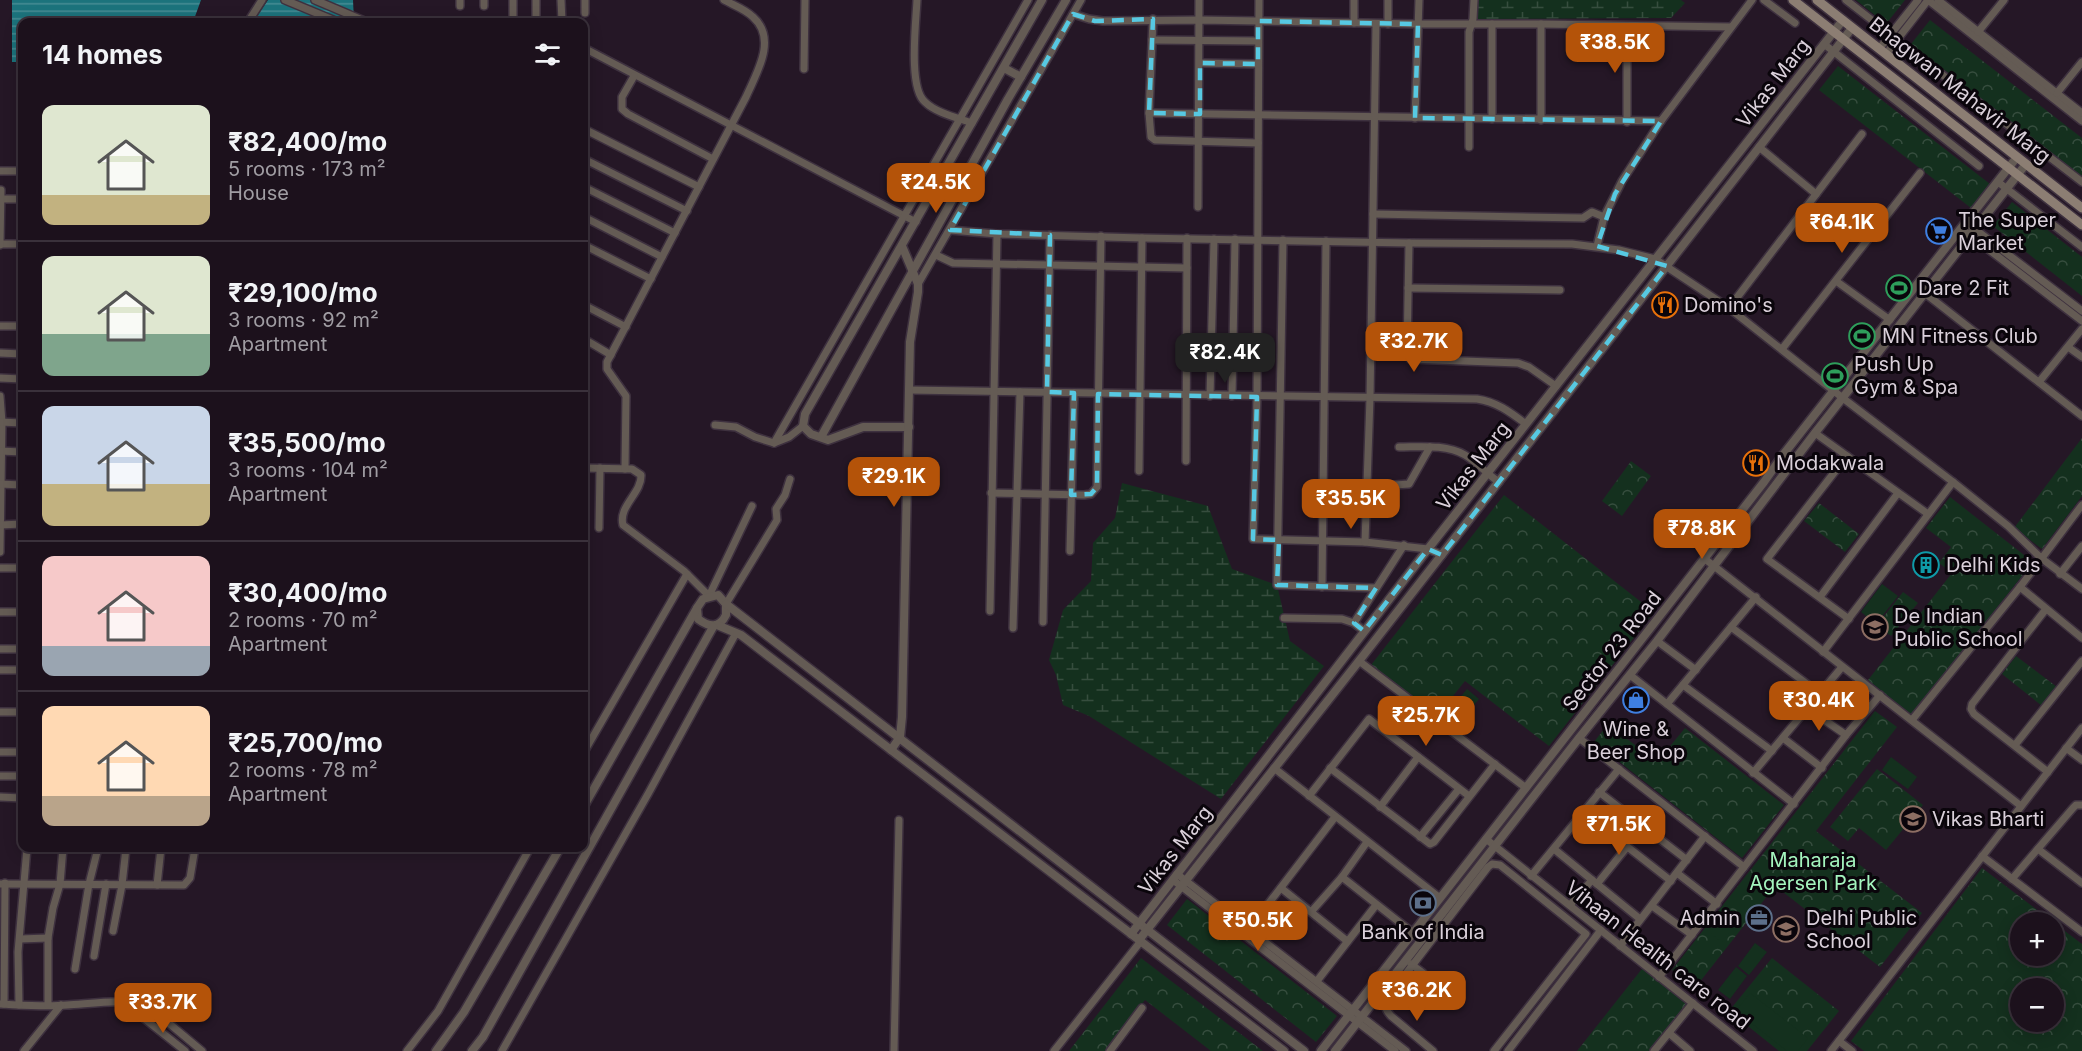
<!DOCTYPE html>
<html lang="en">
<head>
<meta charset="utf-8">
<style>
	:root { --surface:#1c111c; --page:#291f29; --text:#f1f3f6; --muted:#a09da3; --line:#3a313b; --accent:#b45309 }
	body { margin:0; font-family:Inter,sans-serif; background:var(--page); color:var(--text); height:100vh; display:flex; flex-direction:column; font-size:22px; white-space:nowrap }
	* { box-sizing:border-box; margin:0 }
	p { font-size:20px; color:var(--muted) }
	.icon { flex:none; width:33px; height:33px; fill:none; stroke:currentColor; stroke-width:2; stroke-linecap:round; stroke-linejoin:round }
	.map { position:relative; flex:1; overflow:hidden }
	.sheet { position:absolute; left:18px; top:18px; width:570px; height:834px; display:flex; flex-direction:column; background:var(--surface); border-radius:12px; box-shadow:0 3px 15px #0003,0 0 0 2px var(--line) }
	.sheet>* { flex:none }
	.buttons { position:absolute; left:2010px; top:912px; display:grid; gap:12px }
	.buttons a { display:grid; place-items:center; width:54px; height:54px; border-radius:50%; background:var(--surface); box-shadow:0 3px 15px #0003,0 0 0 2px var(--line); font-size:30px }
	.price { position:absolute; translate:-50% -51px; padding:0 14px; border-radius:12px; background:var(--accent); color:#fff; font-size:20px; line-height:39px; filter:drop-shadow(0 2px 3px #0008) }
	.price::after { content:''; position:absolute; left:50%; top:36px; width:18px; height:14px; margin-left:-9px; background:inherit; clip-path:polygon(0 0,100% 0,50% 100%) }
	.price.active { background:#222; color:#fff }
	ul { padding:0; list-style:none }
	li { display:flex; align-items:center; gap:18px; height:150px; padding:0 24px }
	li+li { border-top:2px solid var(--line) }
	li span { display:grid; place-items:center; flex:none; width:168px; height:120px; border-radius:12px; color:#555 }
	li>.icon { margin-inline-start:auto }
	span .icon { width:72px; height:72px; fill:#fffc; stroke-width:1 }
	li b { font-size:26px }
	h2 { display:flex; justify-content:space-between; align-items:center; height:72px; padding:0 24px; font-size:26px }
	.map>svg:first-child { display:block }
</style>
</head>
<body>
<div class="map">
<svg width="2082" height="1051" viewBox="0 0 2082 1051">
	<defs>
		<pattern id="wetland-marsh" width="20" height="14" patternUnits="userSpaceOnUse" patternTransform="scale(1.5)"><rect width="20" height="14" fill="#14301e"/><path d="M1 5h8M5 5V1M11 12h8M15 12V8" fill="none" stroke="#364d3e"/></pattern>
		<pattern id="park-crowns" width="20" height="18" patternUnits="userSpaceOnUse" patternTransform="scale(1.5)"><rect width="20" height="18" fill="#14301e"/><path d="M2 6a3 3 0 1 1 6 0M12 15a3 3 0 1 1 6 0" fill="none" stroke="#364d3e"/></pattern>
		<pattern id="water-rules" width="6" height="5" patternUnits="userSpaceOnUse" patternTransform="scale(1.5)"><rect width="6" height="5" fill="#1c737c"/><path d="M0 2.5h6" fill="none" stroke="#478c94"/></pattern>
	</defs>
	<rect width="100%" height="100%" fill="#251726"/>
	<g fill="url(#wetland-marsh)">
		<path d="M1474,0H1681L1685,3L1671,18L1473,19Z"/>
		<path d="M1122,483L1208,506L1232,569L1277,585L1290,641L1324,666L1221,799L1089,716L1063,705L1056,675L1049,660L1063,610L1091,581L1093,543L1115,518Z"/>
	</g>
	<g fill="url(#park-crowns)" fill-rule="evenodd">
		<path d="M1856,0H1905L1886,24Z"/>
		<path d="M1930,20L2082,138V177L1911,44Z"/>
		<path d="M1838,66L1990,184L1971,208L1819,90Z"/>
		<path d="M2012,202L2082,257V296L1993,226Z"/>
		<path d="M2082,438V496L2042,549L2014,528Z"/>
		<path d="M1631,461L1651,476L1622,516L1602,501Z"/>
		<path d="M1504,495L1654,612L1549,746L1465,681L1437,716L1371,665Z"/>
		<path d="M1950,497L2033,562L1912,715L1868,680L1952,573L1939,563L1951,547L1926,528Z"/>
		<path d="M1819,503L1859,534L1845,552L1804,521Z"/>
		<path d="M1903,592L1918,603L1891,636L1877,625Z"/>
		<path d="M2016,656L2057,687L2042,706L2002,674Z"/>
		<path d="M1875,711L1897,727L1816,831L1922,913L1880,967L1775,886L1695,988L1672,970Z"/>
		<path d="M1608,724L1657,762L1685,728L1784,805L1742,858L1594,742Z"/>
		<path d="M1877,769L1923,805L1886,850L1859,828L1848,841L1830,827Z"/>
		<path d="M1982,868L2082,944V1051H1864L1851,1041ZM2020,922H2054V956H2020ZM2020,988H2054V1022H2020Z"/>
		<path d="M1187,899L1337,1016L1316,1042L1167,925Z"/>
		<path d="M1141,958L1263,1051H1211L1145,1000L1105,1051H1069Z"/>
		<path d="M1772,958L1839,1011L1807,1051H1779L1729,1011Z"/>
		<path d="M1645,965L1689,1000L1649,1051H1577Z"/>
	</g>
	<g fill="#14301e">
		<path d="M1882,584L1898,596L1876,624L1861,612Z"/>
		<path d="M1467,689L1479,699L1460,722L1448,712Z"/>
		<path d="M1891,757L1917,777L1908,789L1882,770Z"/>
		<path d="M1730,909L1741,917L1722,942L1711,934Z"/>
		<path d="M1755,943L1767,952L1749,975L1738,966Z"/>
		<path d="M1736,967L1747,976L1730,999L1718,990Z"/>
		<path d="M1750,993L1808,1038L1798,1051H1787L1736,1011Z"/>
	</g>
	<g fill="url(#water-rules)">
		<path d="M12,0H201L193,22H22V62H12Z"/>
		<path d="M268,0H353L354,22H253Z"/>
	</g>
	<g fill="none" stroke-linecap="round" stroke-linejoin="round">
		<g stroke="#3e313f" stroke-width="10">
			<g id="minor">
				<path d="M285,0L338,22"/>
				<path d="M315,0L367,22"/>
				<path d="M561,0L562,22"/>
				<path d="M917,0C916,22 908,88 925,102C936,113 958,118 972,123"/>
				<path d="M1259,0L1257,397L1253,539L1365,542L1428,549L1442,555"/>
				<path d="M1764,0L1795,23"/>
				<path d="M1846,0L1891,35"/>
				<path d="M1928,0L2082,121"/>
				<path d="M1938,0L2082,113"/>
				<path d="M460,6V0"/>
				<path d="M484,6V0"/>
				<path d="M585,13V0"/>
				<path d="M1073,14L1089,19L1103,21L1201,20L1418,24H1541L1731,27"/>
				<path d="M1153,19L1149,113L1151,137L1155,140L1258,143"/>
				<path d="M248,22L262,0"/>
				<path d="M513,22V0"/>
				<path d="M536,22V0"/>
				<path d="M1354,23V0"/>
				<path d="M1388,24V0"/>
				<path d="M1978,32L2004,0"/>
				<path d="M1152,40L1258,41"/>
				<path d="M1897,40L2082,182"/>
				<path d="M1824,44L1979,166"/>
				<path d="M584,48L916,222"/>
				<path d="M1879,49L1918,0"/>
				<path d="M1886,54L1928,0"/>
				<path d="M1200,63L1258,64"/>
				<path d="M804,69L805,0"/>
				<path d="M634,76L622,97V109L628,114L713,159"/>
				<path d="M2057,93L2082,62"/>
				<path d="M1149,113L1661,121"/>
				<path d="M1415,118L1419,0"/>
				<path d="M1492,119V24"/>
				<path d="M1541,120V24"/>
				<path d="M1627,122V26"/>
				<path d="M584,129L699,187"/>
				<path d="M1469,147V32L1473,19L1474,0"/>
				<path d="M1759,147L1816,194"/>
				<path d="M586,160L687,211"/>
				<path d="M0,171H22"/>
				<path d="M1998,182L2082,247"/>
				<path d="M584,187L675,233"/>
				<path d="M0,199H22"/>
				<path d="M1198,207L1199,0"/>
				<path d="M1373,214L1583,218L1592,212L1604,217"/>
				<path d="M584,217L662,257"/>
				<path d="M1967,223L2082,311"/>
				<path d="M1962,229L2082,321"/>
				<path d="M950,230L997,234L1142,238L1409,243L1572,244L1619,250L1655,259L1729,308L1844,399L1953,482L2008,526L2041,558L2082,589"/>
				<path d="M1283,240L1277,585L1376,588"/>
				<path d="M1409,243L1407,352L1410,359L1518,363L1529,367L1556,386"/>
				<path d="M0,244H22"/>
				<path d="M0,245L1,190"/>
				<path d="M584,245L651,279"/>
				<path d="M1597,246L1604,217L1622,181L1661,121L1752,0"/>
				<path d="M936,255L953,263L1187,268"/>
				<path d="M1836,281L1890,320"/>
				<path d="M918,284L1081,0"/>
				<path d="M1408,288L1560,290"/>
				<path d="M1926,294L2082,416"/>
				<path d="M584,305L626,327"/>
				<path d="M1729,308L1862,134"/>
				<path d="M0,326H22"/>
				<path d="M584,339L611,355"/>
				<path d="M2068,347L2082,357"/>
				<path d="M1782,349L1920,173"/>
				<path d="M0,353L22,354"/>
				<path d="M0,378L22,379"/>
				<path d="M2039,382L2082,329"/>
				<path d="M909,390L1477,399C1497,402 1510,412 1526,424"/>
				<path d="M0,396L2,422L0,552"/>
				<path d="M1210,396L1214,239"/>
				<path d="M1232,396L1235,239"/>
				<path d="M0,422L22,423"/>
				<path d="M715,425L736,427L755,437L774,443L789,437L803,426"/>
				<path d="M1815,433L1928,514"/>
				<path d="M774,443L1028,0"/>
				<path d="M1399,447C1420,447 1446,444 1465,455C1477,462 1487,474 1499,482"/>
				<path d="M0,451L22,452"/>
				<path d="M1847,456L1767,559L1849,619"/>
				<path d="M1186,461L1187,238"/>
				<path d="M584,468L632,469L641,475C642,493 618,506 623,525L684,571L709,596L752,506"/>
				<path d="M625,469L626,396L607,369V362L746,97C756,74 778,39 753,17C745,9 733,5 724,0"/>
				<path d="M1139,471L1142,238"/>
				<path d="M0,484L22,485"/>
				<path d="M1366,487L1409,484L1430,447"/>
				<path d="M991,493L1084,495L1091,494L1097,487L1101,236"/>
				<path d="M0,525L22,524"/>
				<path d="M599,528L600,468"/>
				<path d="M1365,542L1370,398L1376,24"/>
				<path d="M1070,551L1074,393"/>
				<path d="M1705,559L2021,806"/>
				<path d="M0,568H22"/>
				<path d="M2060,574L2082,546"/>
				<path d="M1322,587L1326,241"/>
				<path d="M2020,587L2082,638"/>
				<path d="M1820,597L1898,493"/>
				<path d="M726,604L777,520L776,509L785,495L790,479"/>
				<path d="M2046,609L1972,704L1971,709L1974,714L2048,772"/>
				<path d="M990,611L997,234"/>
				<path d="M0,612H22"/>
				<path d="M1284,618L1342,619L1354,623L1364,631"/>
				<path d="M1043,622L1050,235"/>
				<path d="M1354,623L1404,545"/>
				<path d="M1731,627L1819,693"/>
				<path d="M1013,628L1020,392"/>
				<path d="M1657,641L1696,670"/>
				<path d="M0,649H22"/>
				<path d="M1823,652L1953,482"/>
				<path d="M1359,661L1526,788"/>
				<path d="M0,670H22"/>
				<path d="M1630,675L1794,804"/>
				<path d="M1683,685L1772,751"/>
				<path d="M1667,704L1756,597"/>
				<path d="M1807,708L1846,735"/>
				<path d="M0,712H22"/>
				<path d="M1912,720L2020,587L2082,505"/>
				<path d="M1579,738L1744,867"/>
				<path d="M1783,738L1822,768"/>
				<path d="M2015,745L2082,661"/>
				<path d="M2066,748L2082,760"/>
				<path d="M0,752H22"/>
				<path d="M584,752L687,574"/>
				<path d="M1274,768L1440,898"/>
				<path d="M1330,768L1430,844L1434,842L1495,764"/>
				<path d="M1753,773L1842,667"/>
				<path d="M0,776H22"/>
				<path d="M1599,792L1687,860"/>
				<path d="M1309,796L1369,719L1469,796"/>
				<path d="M0,797L22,798"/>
				<path d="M1380,807L1418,757"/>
				<path d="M1583,812L1671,881"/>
				<path d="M1420,837L1459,789"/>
				<path d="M1486,839L1753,1051"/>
				<path d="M1554,849L1640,919"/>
				<path d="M2038,849L2082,883"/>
				<path d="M1982,856L2082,932"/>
				<path d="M1677,873L1717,904"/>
				<path d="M1177,874L1406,1051"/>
				<path d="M1531,876L1619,769"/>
				<path d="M1342,877L1413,933"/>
				<path d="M2012,879L2073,808L2076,805H2082"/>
				<path d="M1173,880L1395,1051"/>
				<path d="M0,884L184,885L190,878L195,848"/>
				<path d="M1597,884L1627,847"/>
				<path d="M157,885L161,848"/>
				<path d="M1281,888L1347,941"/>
				<path d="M1570,905L1592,880"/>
				<path d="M1652,906L1692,935"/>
				<path d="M1311,912L1342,877L1367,842"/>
				<path d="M1249,929L1335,817"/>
				<path d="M113,931L122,885L126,848"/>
				<path d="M20,939L48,938"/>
				<path d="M1620,946L1705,836"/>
				<path d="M94,956L106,884"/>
				<path d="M1411,964L1423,973"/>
				<path d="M75,969L89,884L98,848"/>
				<path d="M1659,977L1846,735L1880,695"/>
				<path d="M1317,981L1376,905"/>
				<path d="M128,1003L136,1012L185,1051"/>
				<path d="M0,1004C22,1005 45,1007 67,1005C88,1004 127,998 147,1005L202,1051"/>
				<path d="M4,1004L5,883"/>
				<path d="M19,1005L18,952L27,848"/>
				<path d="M48,1005V938L53,908L60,884L63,848"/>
				<path d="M1669,1033L1690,1051"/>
				<path d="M1839,1041L1852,1051"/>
				<path d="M24,1051L61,1005"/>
				<path d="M407,1051L438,1011L530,848"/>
				<path d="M502,1051L648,794L736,633"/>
				<path d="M894,1051L899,820"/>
				<path d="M1054,1051L1141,941"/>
				<path d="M1110,1051L1142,1008"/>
				<path d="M1433,1051L1391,1016C1385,1009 1384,1006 1388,997L1488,867L1492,864L1500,865L1586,934L1494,1051"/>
				<path d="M1508,1051L1601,930"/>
				<path d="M1654,1051L1693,1003"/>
				<path d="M1831,1051L2082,728"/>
			</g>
		</g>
		<g stroke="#3e313f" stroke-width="11">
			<g id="tertiary">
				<path d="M1004,68L1021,77"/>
				<path d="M909,427H863L828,440L811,434L803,426L805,414L1042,0"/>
				<path d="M821,437L1008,99L1066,0"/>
				<path d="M718,595L726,604V615C719,629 709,627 698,619L697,608L703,599Z"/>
				<path d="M726,604L1304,1051"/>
				<path d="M717,625L741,635L1284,1051"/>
				<path d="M891,750L900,737L902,717L910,342L918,292V284L902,246"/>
				<path d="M584,806L697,608"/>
				<path d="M1131,934L1428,549L1843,20"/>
				<path d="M1139,940L1359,661L1852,28"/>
				<path d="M436,1051L464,1012L560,848"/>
				<path d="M472,1051L483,1037L713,627"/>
				<path d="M1321,1051L1764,482L1783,455L2017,157"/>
				<path d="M1335,1051L1579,738L1657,641L1815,433L2026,164"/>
			</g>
		</g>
		<g stroke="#3e313f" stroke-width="12">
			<g id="secondary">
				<path d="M1793,0L2082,225"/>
				<path d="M1817,0L2082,208"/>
			</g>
		</g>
		<use href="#minor" stroke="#645b54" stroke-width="7"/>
		<use href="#tertiary" stroke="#645b54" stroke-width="8"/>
		<use href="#secondary" stroke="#8c7e73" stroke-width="9"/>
	</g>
	<path fill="none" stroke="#57c9e2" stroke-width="4.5" stroke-dasharray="12 8" stroke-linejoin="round" d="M1073,14L1095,21L1153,19L1149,113L1200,114V63L1258,64V21L1418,24L1415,118L1661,121L1615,194L1597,246L1667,266L1442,555L1428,549L1364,631L1354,623L1376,588L1277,585L1279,540L1253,539L1257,397L1098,394L1097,487L1091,494L1071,495L1074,393L1047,392L1050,235L950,230Z"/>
	<defs>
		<g id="supermarket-ring" transform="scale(1.35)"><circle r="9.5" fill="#0a050b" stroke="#3f7fe0" stroke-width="1.5"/><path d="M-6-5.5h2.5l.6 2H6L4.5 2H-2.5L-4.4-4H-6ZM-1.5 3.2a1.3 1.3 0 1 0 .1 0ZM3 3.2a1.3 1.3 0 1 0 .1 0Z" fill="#3f7fe0"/></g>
		<g id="stadium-ring" transform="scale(1.35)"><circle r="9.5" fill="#0a050b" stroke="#2e9e5b" stroke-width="1.5"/><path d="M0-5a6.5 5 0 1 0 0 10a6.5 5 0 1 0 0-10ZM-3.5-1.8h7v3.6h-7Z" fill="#2e9e5b"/></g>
		<g id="restaurant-ring" transform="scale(1.35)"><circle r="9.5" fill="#0a050b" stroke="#e8710a" stroke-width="1.5"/><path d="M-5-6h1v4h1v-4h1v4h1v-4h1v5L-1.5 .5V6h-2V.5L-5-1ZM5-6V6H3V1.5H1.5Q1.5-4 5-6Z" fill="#e8710a"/></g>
		<g id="building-ring" transform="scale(1.35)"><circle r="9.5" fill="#0a050b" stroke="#0f9aa8" stroke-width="1.5"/><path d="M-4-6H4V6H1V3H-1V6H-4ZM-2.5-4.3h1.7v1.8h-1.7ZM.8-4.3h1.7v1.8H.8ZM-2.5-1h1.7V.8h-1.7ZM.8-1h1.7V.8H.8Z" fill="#0f9aa8"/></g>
		<g id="school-ring" transform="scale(1.35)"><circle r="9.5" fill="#0a050b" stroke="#8d6e63" stroke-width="1.5"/><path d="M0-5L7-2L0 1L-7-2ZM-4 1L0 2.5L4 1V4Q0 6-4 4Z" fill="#8d6e63"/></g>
		<g id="shop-ring" transform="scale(1.35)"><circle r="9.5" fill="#0a050b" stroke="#3f7fe0" stroke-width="1.5"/><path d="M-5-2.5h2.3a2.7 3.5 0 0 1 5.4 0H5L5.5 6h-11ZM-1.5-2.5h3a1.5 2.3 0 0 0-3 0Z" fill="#3f7fe0"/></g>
		<g id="bank-ring" transform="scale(1.35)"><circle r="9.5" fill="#0a050b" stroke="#5c6f8a" stroke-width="1.5"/><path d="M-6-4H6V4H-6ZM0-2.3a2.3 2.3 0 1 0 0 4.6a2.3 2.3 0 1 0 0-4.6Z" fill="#5c6f8a"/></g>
		<g id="office-ring" transform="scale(1.35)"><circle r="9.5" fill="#0a050b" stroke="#5c6f8a" stroke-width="1.5"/><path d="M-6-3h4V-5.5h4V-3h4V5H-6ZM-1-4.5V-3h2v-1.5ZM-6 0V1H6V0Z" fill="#5c6f8a"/></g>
	</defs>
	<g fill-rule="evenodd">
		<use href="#supermarket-ring" x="1939" y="231"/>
		<use href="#stadium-ring" x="1899" y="288"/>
		<use href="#restaurant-ring" x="1665" y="305"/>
		<use href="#stadium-ring" x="1862" y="336"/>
		<use href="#stadium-ring" x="1835" y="376"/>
		<use href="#restaurant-ring" x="1756" y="463"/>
		<use href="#building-ring" x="1926" y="565"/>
		<use href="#school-ring" x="1875" y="627"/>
		<use href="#shop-ring" x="1636" y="700"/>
		<use href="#school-ring" x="1913" y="819"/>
		<use href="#bank-ring" x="1423" y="903"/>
		<use href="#office-ring" x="1759" y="918"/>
		<use href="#school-ring" x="1786" y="929"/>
	</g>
	<g text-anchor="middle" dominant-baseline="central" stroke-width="6" stroke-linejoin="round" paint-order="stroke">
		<g font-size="20" fill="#dad0da" stroke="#0a050b">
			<text transform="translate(1773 83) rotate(-52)">Vikas Marg</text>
			<text transform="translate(1960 90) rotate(38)">Bhagwan Mahavir Marg</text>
			<text transform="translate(1473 466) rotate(-52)">Vikas Marg</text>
			<text transform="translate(1612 651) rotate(-52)">Sector 23 Road</text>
			<text transform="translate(1175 850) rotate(-52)">Vikas Marg</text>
			<text transform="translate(1658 955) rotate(38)">Vihaan Health care road</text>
		</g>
		<g font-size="20" fill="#dad0da" stroke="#0a050b" text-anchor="start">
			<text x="1958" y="220">The Super<tspan x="1958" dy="23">Market</tspan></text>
			<text x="1918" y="288">Dare 2 Fit</text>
			<text x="1684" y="305">Domino's</text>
			<text x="1882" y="336">MN Fitness Club</text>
			<text x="1854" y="364">Push Up<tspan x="1854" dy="23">Gym &amp; Spa</tspan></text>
			<text x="1776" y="463">Modakwala</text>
			<text x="1946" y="565">Delhi Kids</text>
			<text x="1894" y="616">De Indian<tspan x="1894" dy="23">Public School</tspan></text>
			<text x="1636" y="729" text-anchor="middle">Wine &amp;<tspan x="1636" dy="23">Beer Shop</tspan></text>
			<text x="1932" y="819">Vikas Bharti</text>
			<text x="1740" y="918" text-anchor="end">Admin</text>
			<text x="1806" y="918">Delhi Public<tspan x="1806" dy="23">School</tspan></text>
			<text x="1423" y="932" text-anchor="middle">Bank of India</text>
		</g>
		<g font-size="20" fill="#a4f4be" stroke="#0a050b">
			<text x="1813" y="860">Maharaja<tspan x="1813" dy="23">Agersen Park</tspan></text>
		</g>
	</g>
</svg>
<div class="buttons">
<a>+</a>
<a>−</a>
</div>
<b class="price" style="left:1615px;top:74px">₹38.5K</b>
<b class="price" style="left:936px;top:214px">₹24.5K</b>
<b class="price" style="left:1842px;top:254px">₹64.1K</b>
<b class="price" style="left:1414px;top:373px">₹32.7K</b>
<b class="price active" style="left:1225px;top:384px">₹82.4K</b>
<b class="price" style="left:894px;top:508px">₹29.1K</b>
<b class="price" style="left:1351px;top:530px">₹35.5K</b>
<b class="price" style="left:1702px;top:560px">₹78.8K</b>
<b class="price" style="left:1819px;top:732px">₹30.4K</b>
<b class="price" style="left:1426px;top:747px">₹25.7K</b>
<b class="price" style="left:1619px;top:856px">₹71.5K</b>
<b class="price" style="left:1258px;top:952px">₹50.5K</b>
<b class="price" style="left:1417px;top:1022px">₹36.2K</b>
<b class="price" style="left:163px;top:1034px">₹33.7K</b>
<section class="sheet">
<h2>14 homes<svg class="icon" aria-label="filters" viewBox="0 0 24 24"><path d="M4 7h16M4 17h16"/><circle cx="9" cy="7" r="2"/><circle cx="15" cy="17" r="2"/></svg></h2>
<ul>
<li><span style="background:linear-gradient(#dfe7d0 75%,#c2b280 0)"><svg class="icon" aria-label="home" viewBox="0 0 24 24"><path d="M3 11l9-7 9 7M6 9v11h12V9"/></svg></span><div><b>₹82,400/mo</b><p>5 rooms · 173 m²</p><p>House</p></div></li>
<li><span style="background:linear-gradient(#dfe7d0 65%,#7fa58c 0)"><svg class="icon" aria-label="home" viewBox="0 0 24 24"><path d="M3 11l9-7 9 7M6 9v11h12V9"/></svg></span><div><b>₹29,100/mo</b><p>3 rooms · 92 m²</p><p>Apartment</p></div></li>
<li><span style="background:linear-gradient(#c9d6e8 65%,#c2b280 0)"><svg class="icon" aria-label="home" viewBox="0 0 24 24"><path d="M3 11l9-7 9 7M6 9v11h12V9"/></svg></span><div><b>₹35,500/mo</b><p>3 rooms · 104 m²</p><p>Apartment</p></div></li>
<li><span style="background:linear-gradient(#f6c9c9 75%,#9aa5b1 0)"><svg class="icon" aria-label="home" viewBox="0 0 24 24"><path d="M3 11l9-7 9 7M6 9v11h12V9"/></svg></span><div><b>₹30,400/mo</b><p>2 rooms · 70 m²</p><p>Apartment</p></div></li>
<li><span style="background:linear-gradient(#ffd9b3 75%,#b9a48a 0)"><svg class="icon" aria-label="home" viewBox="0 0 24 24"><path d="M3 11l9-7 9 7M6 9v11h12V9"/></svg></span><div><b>₹25,700/mo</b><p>2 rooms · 78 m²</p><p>Apartment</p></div></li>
</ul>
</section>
</div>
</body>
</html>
